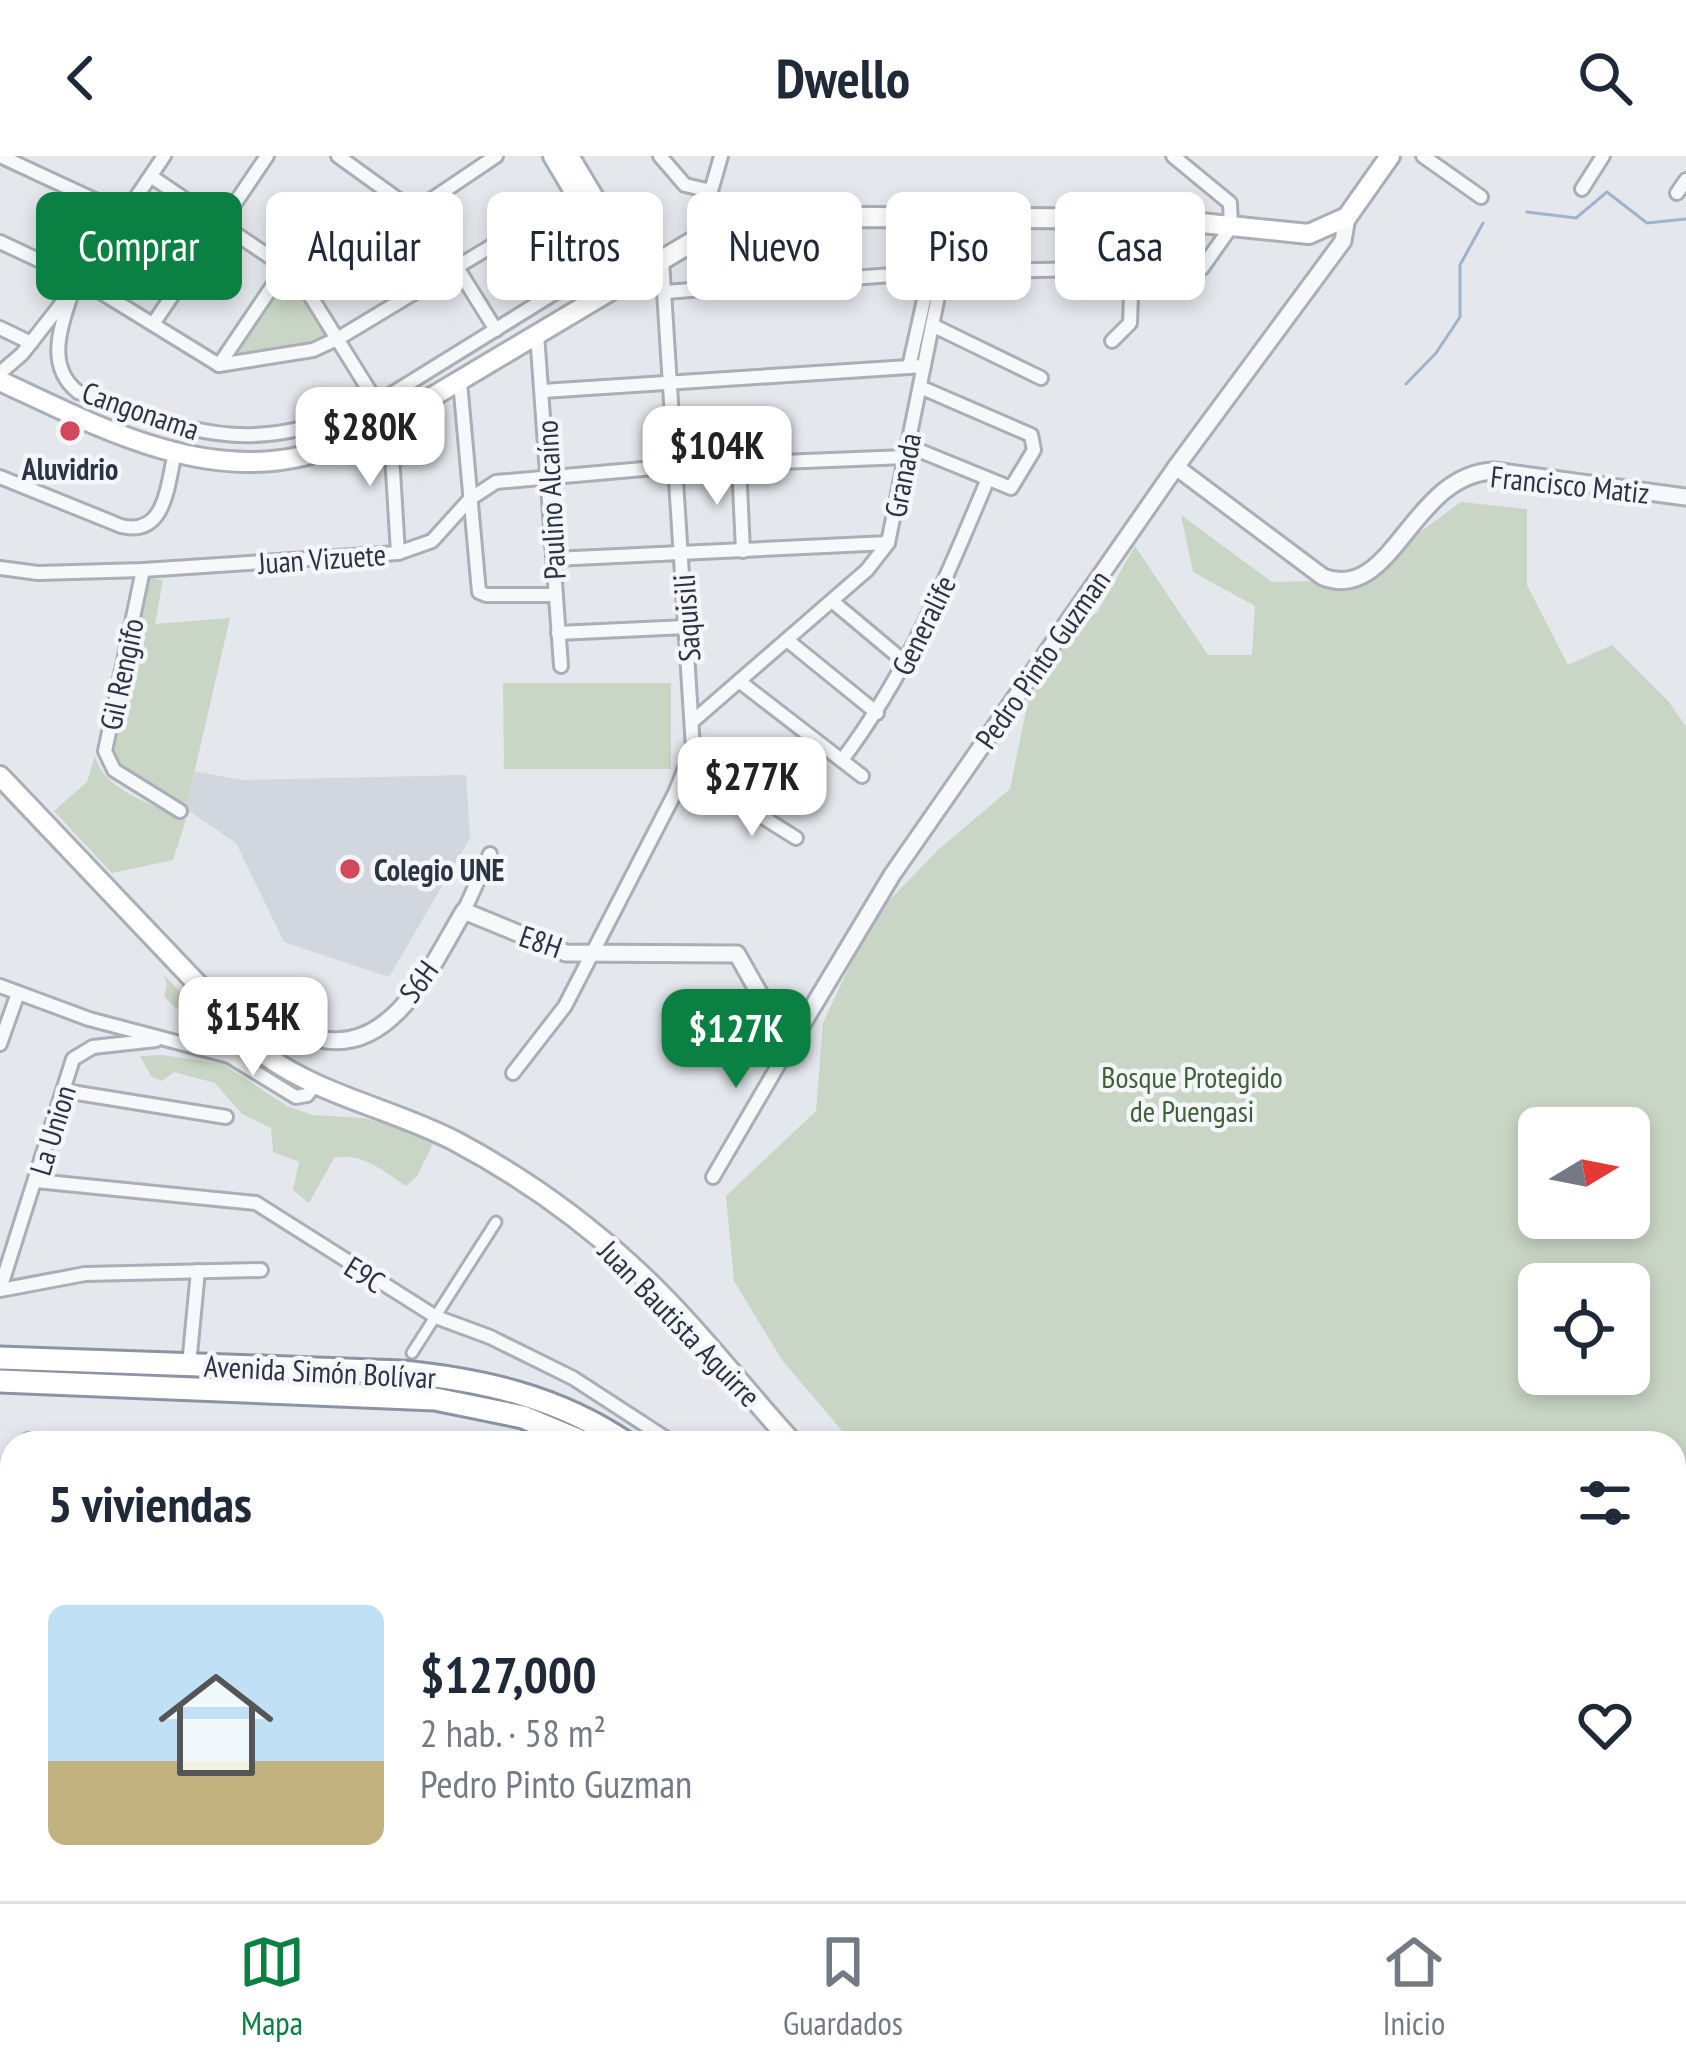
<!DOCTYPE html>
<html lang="es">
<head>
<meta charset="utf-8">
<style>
	:root { --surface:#fff; --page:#f2f2f3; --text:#1f2937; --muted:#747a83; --line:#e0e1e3; --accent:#0b8043 }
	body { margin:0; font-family:"PT Sans Narrow",sans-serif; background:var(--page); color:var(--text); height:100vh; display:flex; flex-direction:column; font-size:45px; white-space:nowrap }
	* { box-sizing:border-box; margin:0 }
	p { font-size:39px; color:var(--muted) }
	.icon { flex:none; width:66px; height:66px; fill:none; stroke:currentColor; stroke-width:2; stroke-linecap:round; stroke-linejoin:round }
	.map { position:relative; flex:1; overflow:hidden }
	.drawer { position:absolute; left:0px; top:1275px; width:1686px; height:471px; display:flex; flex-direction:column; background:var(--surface); border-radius:36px 36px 0 0; box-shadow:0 6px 18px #0003 }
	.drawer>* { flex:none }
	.guide { position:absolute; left:36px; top:36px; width:1614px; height:108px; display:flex; gap:24px }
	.needle { width:78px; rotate:80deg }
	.controls { position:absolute; left:1518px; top:951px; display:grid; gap:24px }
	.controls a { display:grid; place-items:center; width:132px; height:132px; border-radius:18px; background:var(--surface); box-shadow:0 6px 18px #0003; font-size:60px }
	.price { position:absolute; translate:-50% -102px; padding:0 27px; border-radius:24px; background:#fff; color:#222; font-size:39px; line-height:78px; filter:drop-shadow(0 3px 6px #0008) }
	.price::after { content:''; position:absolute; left:50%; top:72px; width:36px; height:27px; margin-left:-18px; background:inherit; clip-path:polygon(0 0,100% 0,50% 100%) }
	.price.active { background:var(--accent); color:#fff }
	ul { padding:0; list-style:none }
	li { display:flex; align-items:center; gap:36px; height:300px; padding:0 48px }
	li span { display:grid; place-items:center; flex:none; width:336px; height:240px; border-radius:18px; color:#555 }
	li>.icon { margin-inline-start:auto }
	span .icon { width:144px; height:144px; fill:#fffc; stroke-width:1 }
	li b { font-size:51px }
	h2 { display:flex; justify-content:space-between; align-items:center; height:144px; padding:0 48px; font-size:51px }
	.chip { padding:0 42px; border-radius:18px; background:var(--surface); box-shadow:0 6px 18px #0003; font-size:42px; line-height:108px }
	.chip.active { background:var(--accent); color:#fff }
	header { display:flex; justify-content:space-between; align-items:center; height:156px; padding:0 48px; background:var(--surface); font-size:54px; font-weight:700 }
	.tab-bar { display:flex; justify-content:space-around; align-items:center; height:168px; border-top:3px solid var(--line); background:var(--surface); font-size:33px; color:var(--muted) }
	.tab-bar a { display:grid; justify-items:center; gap:6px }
	.tab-bar .active { color:var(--accent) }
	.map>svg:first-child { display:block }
</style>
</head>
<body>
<header><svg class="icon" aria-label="back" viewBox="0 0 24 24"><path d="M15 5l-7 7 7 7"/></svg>Dwello<svg class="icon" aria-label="search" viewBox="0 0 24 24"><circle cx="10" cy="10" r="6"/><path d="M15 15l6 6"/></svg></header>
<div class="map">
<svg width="1686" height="1745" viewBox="0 0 1686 1745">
	<rect width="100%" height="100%" fill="#e4e7ec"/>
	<path fill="#d2d6de" d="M193,615L242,624L466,619L470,682L389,821L284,786L236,687L186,653Z"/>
	<g fill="#c9d6c5" fill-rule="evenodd">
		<path d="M282,129L299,131L327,173L325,179L296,191L228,202Z"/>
		<path d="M1461,346L1527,353V429L1568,509L1612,489L1669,546L1686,571V1347L1674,1352V1287H857L849,1283L782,1204L734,1125L726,1040L816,955L823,867L872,762L939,693L1010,633L1028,545L1067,484L1098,455L1135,390L1208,499H1252L1255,450L1193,416L1181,359L1272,426L1354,424ZM1539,972H1629V1062H1539ZM1539,1128H1629V1218H1539Z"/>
		<path d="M147,422L163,424L155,468L230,462L187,648L117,611L109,589Z"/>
		<path d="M503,527H671V613H504Z"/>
		<path d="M95,600C103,635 156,649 186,664L173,704L112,717L54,655L87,626Z"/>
		<path d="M164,819L237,896L205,884L206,869L173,850L164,840L167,829Z"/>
		<path d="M162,899L223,908L287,950L312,959L364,962L404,974L433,988L417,1020L406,1030C383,1015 362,996 334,1002L309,1047L293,1034L299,1006L273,996L271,972L242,958L215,927L174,916L162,925L151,920L140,900Z"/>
		<path d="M283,1734H356V1745H282Z"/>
		<path d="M958,1734H1605L1596,1745H959Z"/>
	</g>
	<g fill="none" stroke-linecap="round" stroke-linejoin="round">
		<g stroke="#9fb4cc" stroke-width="3">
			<path d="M1527,56L1576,62L1607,36L1647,67L1686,63"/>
			<path d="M1406,228L1436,197L1460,161V109L1483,67"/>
		</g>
		<g stroke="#a9aeb7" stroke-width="15">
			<path id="pedestrian" d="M412,1197L496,1066"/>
		</g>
		<g stroke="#a9aeb7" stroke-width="18">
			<g id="minor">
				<path d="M0,0L127,59"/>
				<path d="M338,0L428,65L496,174"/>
				<path d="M660,0L685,29L711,35"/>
				<path d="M1423,0L1481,41"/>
				<path d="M152,21L298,120L377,247"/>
				<path d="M1582,33L1603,0"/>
				<path d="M1677,37L1686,24"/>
				<path d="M416,54L496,0"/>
				<path d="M714,78L711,35L721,0"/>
				<path d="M0,86L81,124L219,209L313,194L339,182L578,38"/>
				<path d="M999,115L1132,112L1190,118L1202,112L1231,71L1230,47L1173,0"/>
				<path d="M79,126L164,0"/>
				<path d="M73,133C62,168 44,209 78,236C204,280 247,301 377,247L619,97"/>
				<path d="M665,136L919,117L927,120L928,126L909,211"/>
				<path d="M153,168L267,0"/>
				<path d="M932,169L1041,222"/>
				<path d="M0,172L31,187"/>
				<path d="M537,178L561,510"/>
				<path d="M1112,185L1130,167L1132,112"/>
				<path d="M219,209L330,45"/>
				<path d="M0,217L22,198L66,142"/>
				<path d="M460,226L479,436L486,439H555"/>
				<path d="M543,235L924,210"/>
				<path d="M390,266L398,397"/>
				<path d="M908,290L1011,332L1034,294L1031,279L920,231"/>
				<path d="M739,308L743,395"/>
				<path d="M0,321L121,370C166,381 167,329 175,297"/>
				<path d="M554,403L888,387"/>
				<path d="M0,412L38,417L143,414L398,397L432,385L470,343L496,326L677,310L905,301"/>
				<path d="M143,414L105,595L114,614L180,655"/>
				<path d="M832,445L906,507"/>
				<path d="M558,477L686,471"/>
				<path d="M787,484L877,557"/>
				<path d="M739,525L862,620"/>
				<path d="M693,565L867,414L888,387L954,61"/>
				<path d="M693,592L734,643L796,682"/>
				<path d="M842,604C907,518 946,423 987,325"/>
				<path d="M464,755L490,698"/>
				<path d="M0,830L89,863L229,900L296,941L307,939L316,928"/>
				<path d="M0,888L18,837"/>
				<path d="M513,917L565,850L675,637L693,592L662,104"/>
				<path d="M65,935L226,961"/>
				<path d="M713,1021L800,872"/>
				<path d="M36,1025L256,1047L436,1161L490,1181L573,1222L673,1287"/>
				<path d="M0,1133L73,903L93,891L156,884"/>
				<path d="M0,1134L85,1118L261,1114"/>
				<path d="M189,1209L198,1115"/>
				<path d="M27,1287L28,1284"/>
				<path d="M0,1394L12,1347"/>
				<path d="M0,1449L12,1450"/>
				<path d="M1674,1540L1686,1541"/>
				<path d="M0,1721L12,1713"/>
				<path d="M736,1734V1745"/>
				<path d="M556,1742L557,1734"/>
				<path d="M368,1745V1734"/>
			</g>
		</g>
		<g stroke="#a9aeb7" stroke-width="21">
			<g id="tertiary">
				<path d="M1176,311L1323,421C1393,448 1411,318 1494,315L1686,341"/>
				<path d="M228,863C259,862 289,876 320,883C393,899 433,807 464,755L566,797L737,798L767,851L800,872L892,719L1176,311L1343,85L1347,61"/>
			</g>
		</g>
		<g stroke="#a9aeb7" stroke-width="24">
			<g id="secondary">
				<path d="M553,0L627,125"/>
				<path d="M569,0L639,117"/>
				<path d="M0,225C93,268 197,325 303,300C333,293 362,279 390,266L692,86L770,66L864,61L1162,63L1309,78L1347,61L1390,0"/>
				<path d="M0,620L265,899C321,940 393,953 455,985C519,1019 580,1062 633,1111C691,1164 740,1229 793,1287"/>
				<path d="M860,1745L873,1734"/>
			</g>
		</g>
		<g stroke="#8b94a3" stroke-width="27">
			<g id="trunk">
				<path d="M0,1202L402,1216C483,1224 558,1241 626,1287"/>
				<path d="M0,1225L435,1243L523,1261L585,1287"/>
				<path d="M813,1734L814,1745"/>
				<path d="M834,1734L835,1745"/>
			</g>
		</g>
		<use href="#pedestrian" stroke="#f7f8fa" stroke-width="9"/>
		<use href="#minor" stroke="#f7f8fa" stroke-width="12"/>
		<use href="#tertiary" stroke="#f7f8fa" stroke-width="15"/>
		<use href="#secondary" stroke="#fff" stroke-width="18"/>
		<use href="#trunk" stroke="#fff" stroke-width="21"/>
	</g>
	<g fill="#d1495b" stroke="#f4f6f9" stroke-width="4.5">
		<circle cx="70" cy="275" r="12"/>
		<circle cx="350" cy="713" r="12"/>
	</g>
	<g text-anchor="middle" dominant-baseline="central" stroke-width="9" stroke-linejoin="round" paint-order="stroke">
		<g font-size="30" fill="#2b3445" stroke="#f4f6f9">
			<text transform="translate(141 254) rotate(19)">Cangonama</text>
			<text transform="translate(902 319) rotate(-79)">Granada</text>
			<text transform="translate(1570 328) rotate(6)">Francisco Matiz</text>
			<text transform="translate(550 344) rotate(-93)">Paulino Alcaíno</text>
			<text transform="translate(322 402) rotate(-4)">Juan Vizuete</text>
			<text transform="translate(686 462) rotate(-94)">Saquisili</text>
			<text transform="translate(923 469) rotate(-64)">Generalife</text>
			<text transform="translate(1042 503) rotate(-55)">Pedro Pinto Guzman</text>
			<text transform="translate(121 518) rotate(-78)">Gil Rengifo</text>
			<text transform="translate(541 785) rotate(19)">E8H</text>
			<text transform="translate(418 825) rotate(-54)">S6H</text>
			<text transform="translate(52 974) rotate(-73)">La Union</text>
			<text transform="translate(365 1118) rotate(32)">E9C</text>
			<text transform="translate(680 1167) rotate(46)">Juan Bautista Aguirre</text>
			<text transform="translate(320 1215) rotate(3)">Avenida Simón Bolívar</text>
		</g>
		<g font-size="30" font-weight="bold" fill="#2b3445" stroke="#f4f6f9">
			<text x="70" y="312">Aluvidrio</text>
			<text x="374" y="713" text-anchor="start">Colegio UNE</text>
		</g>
		<g font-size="30" fill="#3f6138" stroke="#f4f6f9">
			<text x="1192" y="920">Bosque Protegido<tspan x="1192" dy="34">de Puengasi</tspan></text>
		</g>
	</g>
</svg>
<div class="controls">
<a><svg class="needle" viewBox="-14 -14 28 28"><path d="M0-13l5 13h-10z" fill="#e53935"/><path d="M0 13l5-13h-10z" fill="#747a83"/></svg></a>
<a><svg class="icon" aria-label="locate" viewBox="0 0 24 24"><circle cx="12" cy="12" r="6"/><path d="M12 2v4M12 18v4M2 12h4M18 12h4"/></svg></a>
</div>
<b class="price" style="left:370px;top:333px">$280K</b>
<b class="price" style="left:717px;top:352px">$104K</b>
<b class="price" style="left:752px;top:683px">$277K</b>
<b class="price" style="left:253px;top:923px">$154K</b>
<b class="price active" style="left:736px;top:935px">$127K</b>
<div class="guide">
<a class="chip active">Comprar</a>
<a class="chip">Alquilar</a>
<a class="chip">Filtros</a>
<a class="chip">Nuevo</a>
<a class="chip">Piso</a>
<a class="chip">Casa</a>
</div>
<section class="drawer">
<h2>5 viviendas<svg class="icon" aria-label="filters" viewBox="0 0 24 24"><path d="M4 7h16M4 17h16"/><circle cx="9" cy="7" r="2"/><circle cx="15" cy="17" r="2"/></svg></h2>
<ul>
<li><span style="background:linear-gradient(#bfe0f5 65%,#c2b280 0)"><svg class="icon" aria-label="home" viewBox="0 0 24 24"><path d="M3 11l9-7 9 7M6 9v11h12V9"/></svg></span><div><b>$127,000</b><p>2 hab. · 58 m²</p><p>Pedro Pinto Guzman</p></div><svg class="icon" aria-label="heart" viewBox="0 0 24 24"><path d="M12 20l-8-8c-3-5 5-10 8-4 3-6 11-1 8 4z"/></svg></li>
</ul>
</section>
</div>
<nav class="tab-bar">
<a class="active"><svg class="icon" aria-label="map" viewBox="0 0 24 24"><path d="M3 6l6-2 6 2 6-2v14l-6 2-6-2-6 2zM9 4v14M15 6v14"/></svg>Mapa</a>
<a><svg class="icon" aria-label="saved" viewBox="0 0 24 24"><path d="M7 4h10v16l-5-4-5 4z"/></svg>Guardados</a>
<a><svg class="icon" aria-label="home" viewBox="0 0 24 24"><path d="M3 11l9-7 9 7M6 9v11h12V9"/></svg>Inicio</a>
</nav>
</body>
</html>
